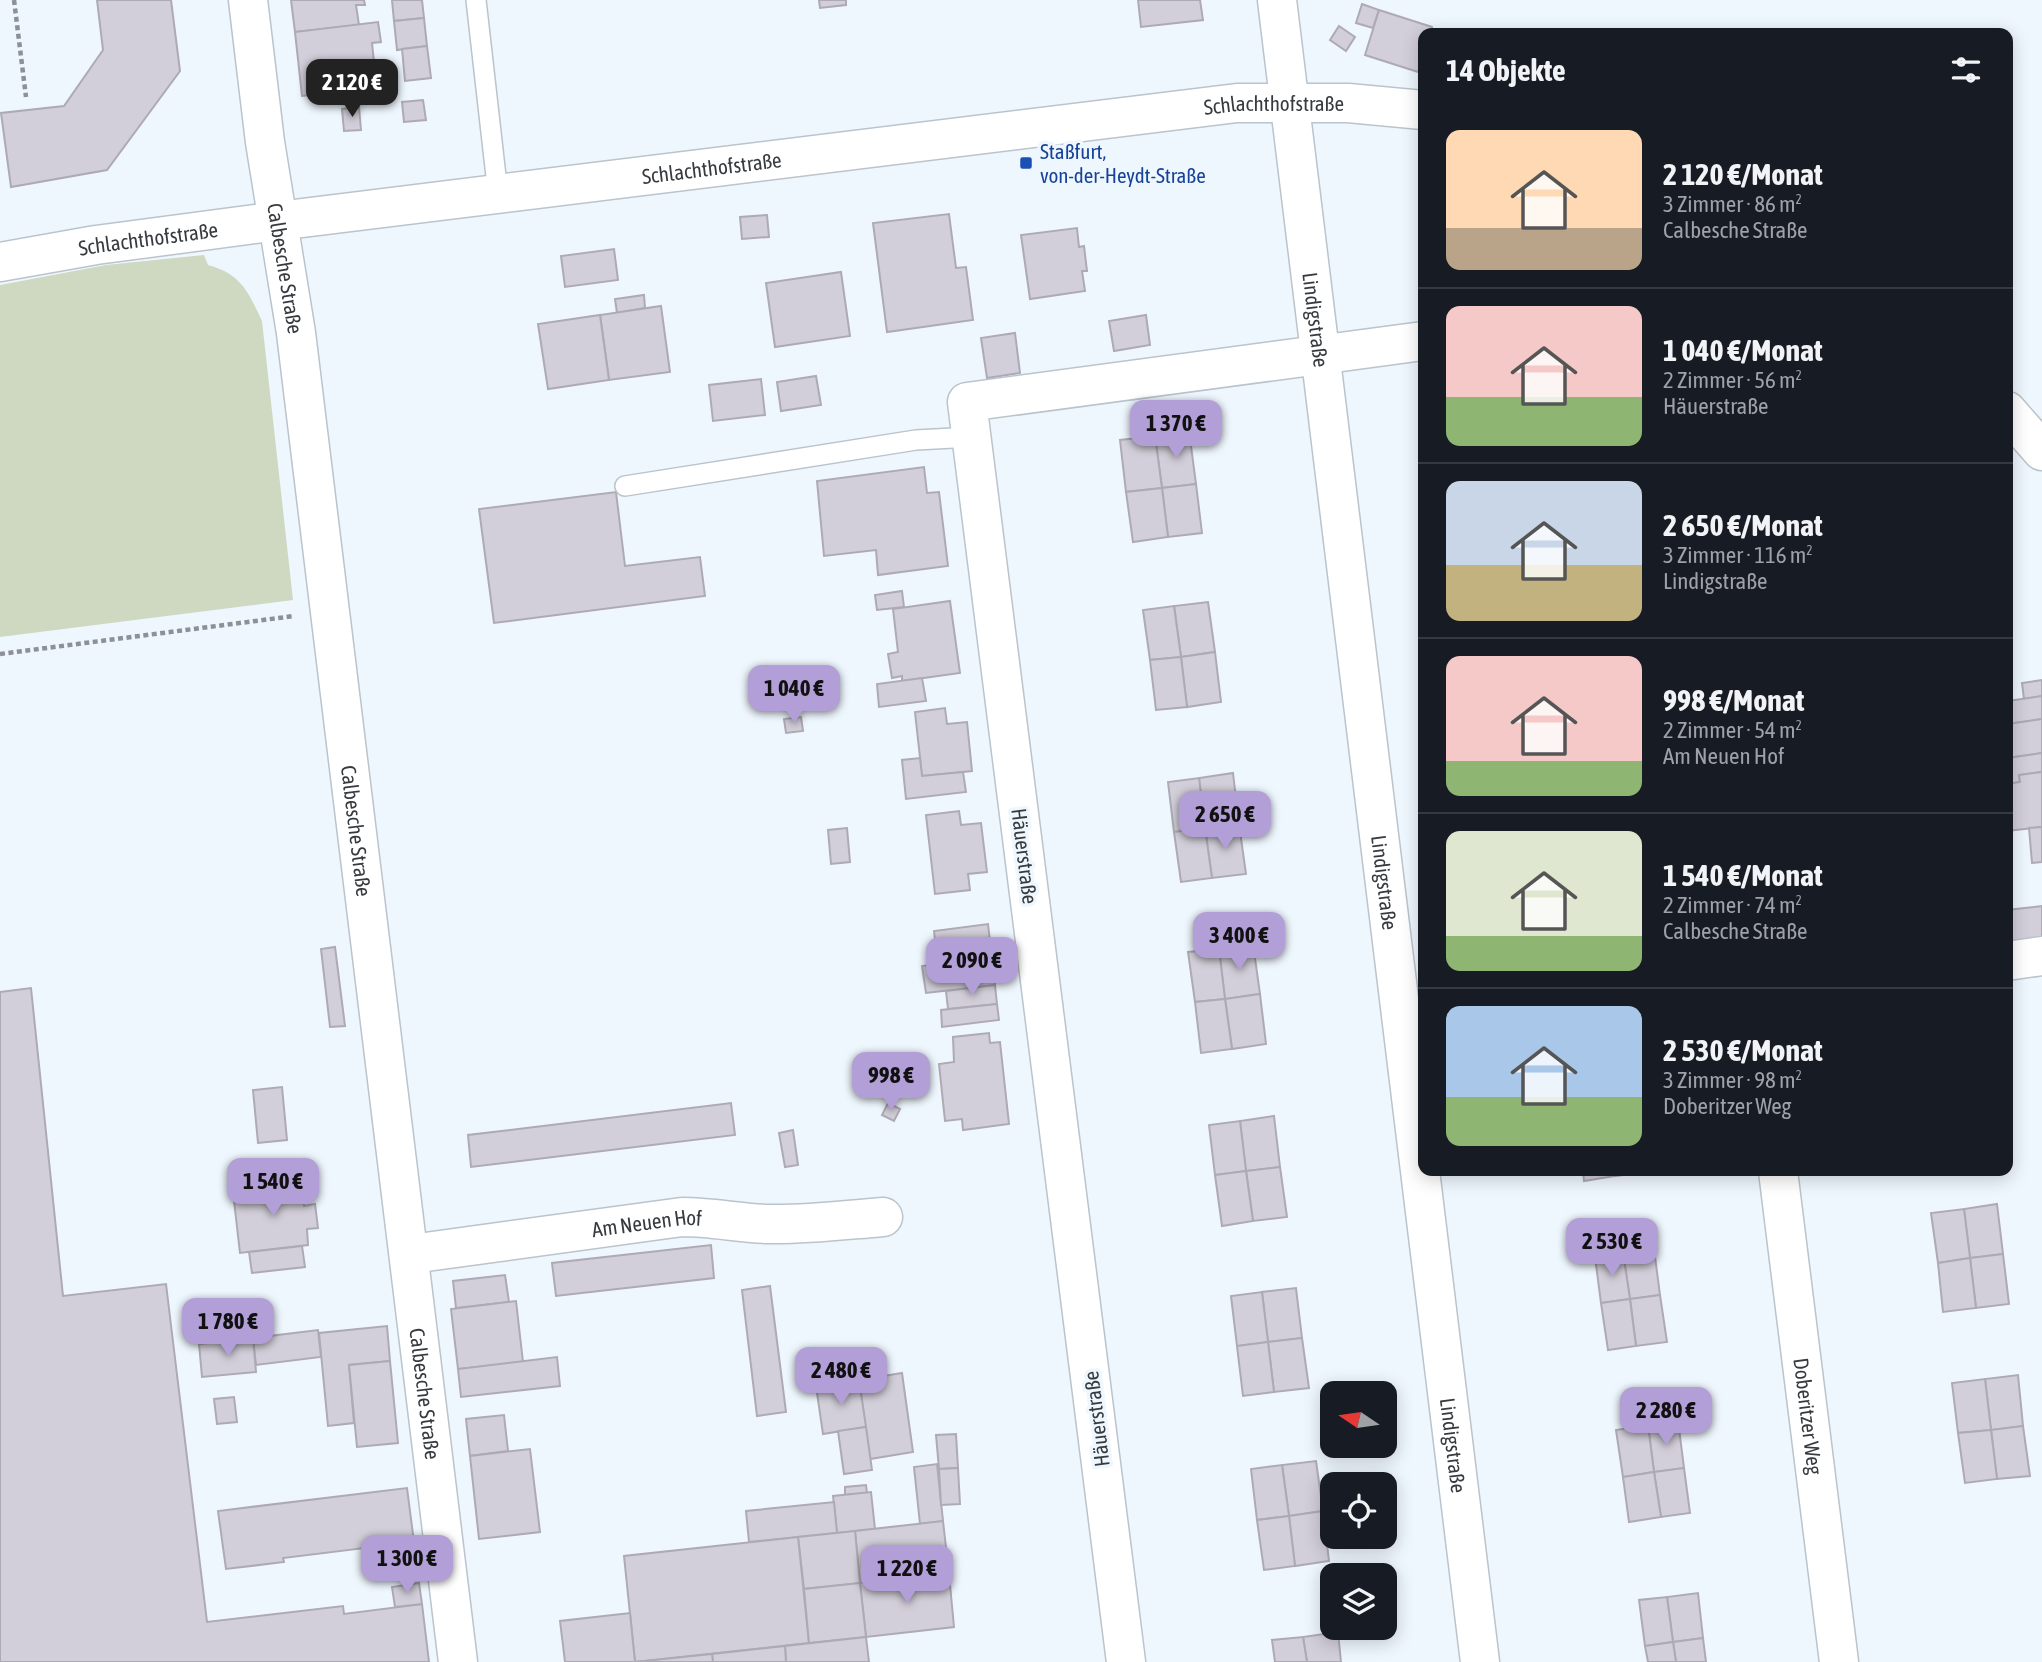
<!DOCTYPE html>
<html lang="de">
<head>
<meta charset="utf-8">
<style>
	:root { --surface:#171b24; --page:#20242c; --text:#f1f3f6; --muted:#9ea1a6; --line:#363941; --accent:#b29fd7 }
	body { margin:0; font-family:"Asap Condensed",sans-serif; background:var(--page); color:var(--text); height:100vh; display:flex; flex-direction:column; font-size:26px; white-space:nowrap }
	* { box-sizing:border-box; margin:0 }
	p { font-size:23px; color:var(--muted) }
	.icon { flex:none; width:38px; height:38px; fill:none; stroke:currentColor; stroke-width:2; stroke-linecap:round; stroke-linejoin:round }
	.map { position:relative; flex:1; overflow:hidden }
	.drawer { position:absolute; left:1418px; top:28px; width:595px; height:1148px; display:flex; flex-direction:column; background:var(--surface); border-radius:14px; box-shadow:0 4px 18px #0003 }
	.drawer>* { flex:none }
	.needle { width:46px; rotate:283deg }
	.fabs { position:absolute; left:1320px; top:1381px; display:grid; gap:14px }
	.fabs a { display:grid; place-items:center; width:77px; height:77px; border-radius:14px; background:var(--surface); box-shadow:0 4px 18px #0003; font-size:35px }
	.price { position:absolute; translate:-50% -60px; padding:0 16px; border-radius:14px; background:var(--accent); color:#111; font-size:23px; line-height:46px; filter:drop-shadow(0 2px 4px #0008) }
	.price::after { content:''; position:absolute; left:50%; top:42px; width:21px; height:16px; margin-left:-10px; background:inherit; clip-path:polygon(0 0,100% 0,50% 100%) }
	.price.active { background:#222; color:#fff }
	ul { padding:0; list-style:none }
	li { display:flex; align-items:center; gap:21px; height:175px; padding:0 28px }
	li+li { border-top:2px solid var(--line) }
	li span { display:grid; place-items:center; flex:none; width:196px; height:140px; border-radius:14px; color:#555 }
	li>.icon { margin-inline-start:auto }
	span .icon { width:84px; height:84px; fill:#fffc; stroke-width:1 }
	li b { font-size:30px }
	h2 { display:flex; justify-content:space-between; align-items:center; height:84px; padding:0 28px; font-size:30px }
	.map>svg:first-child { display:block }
</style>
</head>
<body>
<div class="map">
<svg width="2042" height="1662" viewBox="0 0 2042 1662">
	<rect width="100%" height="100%" fill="#eff7fe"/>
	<path fill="#cfd8c1" d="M204,255L208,265C241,274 248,291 262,321L293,600L0,637V285L106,265Z"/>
	<g fill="#d3cfda" stroke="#aeaab5" stroke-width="2">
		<path d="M97,0H171L180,71L107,170L11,187L1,113L64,106L103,50Z"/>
		<path d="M291,0H364L365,5H356L359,25L295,32Z"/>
		<path d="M392,0H422L424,18L394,21Z"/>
		<path d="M819,0H846V5L820,8Z"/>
		<path d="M1138,0H1200L1203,20L1141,27Z"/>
		<path d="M1362,4L1379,10L1373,28L1356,23Z"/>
		<path d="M1379,10L1432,27L1430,33H1423V57L1418,72L1365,55Z"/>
		<path d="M424,18L427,46L397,50L394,21Z"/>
		<path d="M378,22L381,42L372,43L375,71L364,73L366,89L302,96L295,32Z"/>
		<path d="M1339,26L1355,37L1346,51L1330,40Z"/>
		<path d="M427,46L431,78L405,81L402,49Z"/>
		<path d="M423,100L426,120L404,122L402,102Z"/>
		<path d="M359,107L361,130L344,131L342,109Z"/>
		<path d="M949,214L956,268L966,267L973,320L887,332L873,223Z"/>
		<path d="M767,215L769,237L742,239L740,217Z"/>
		<path d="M1077,228L1079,247L1084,246L1087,271H1082L1085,291L1030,299L1021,235Z"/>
		<path d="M614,249L618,280L565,287L561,256Z"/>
		<path d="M841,272L850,336L775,347L766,283Z"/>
		<path d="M644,295L645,308L617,313L615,299Z"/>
		<path d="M661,306L670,372L609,380L600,315Z"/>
		<path d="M600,315L609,380L548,389L538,324Z"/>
		<path d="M1146,315L1150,345L1114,351L1109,321Z"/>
		<path d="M1015,333L1020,373L987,378L981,338Z"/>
		<path d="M816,376L821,405L781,411L777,382Z"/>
		<path d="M761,379L765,415L713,421L709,385Z"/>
		<path d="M1189,431L1196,484L1162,488L1155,436Z"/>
		<path d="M1155,436L1162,488L1126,492L1120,440Z"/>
		<path d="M924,467L927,493L939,492L948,566L878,575L876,550L824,556L817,481Z"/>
		<path d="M1196,484L1202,533L1168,537L1162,488Z"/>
		<path d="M1162,488L1168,537L1133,542L1126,492Z"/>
		<path d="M616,492L625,566L700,557L705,596L494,623L479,509Z"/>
		<path d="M902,591L904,607L877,610L875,595Z"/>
		<path d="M950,601L960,673L902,681V676L892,678L888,654L898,652L893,609Z"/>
		<path d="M1208,602L1215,652L1181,657L1174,606Z"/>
		<path d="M1174,606L1181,657L1150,660L1143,610Z"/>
		<path d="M1215,652L1221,702L1187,707L1181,657Z"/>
		<path d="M1181,657L1187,707L1156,710L1150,660Z"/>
		<path d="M922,678L926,701L879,707L877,684Z"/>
		<path d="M2042,680V696L2024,699L2022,683Z"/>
		<path d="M2042,696V719L2007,724V701Z"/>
		<path d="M945,708L947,724L967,722L972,771L922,776L915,712Z"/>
		<path d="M801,717L803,731L786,733L784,719Z"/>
		<path d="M2042,719V753L2007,758V724Z"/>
		<path d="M2042,753V772L2019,775L2020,782L2007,784V758Z"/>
		<path d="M920,758L922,776L963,772L966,792L906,799L902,760Z"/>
		<path d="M2042,772V827L2007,831V784L2020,782L2019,775Z"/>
		<path d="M1233,773L1239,824L1205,828L1199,778Z"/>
		<path d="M1199,778L1205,828L1174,832L1168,782Z"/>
		<path d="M959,811L961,825L981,823L987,872L968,874L970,890L935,894L926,815Z"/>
		<path d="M1239,824L1246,874L1212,878L1205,828Z"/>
		<path d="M2042,827V862L2032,863L2029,828Z"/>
		<path d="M847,828L850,862L831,864L828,830Z"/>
		<path d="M1205,828L1212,878L1181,882L1174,832Z"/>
		<path d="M2042,906V938L2009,942L2007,910Z"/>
		<path d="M988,924L995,985L926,993L922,966L938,964L934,931Z"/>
		<path d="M1253,944L1260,994L1225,999L1219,949Z"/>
		<path d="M335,947L345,1026L330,1027L321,949Z"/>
		<path d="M1219,949L1225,999L1195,1002L1188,952Z"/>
		<path d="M995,985L997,1004L948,1009L946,991Z"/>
		<path d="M31,988L63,1296L166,1284L207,1622L343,1606L344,1614L422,1604L429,1662H0V992Z"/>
		<path d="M1260,994L1266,1044L1232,1049L1225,999Z"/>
		<path d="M1225,999L1232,1049L1201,1053L1195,1002Z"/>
		<path d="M997,1004L999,1020L942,1027L941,1010Z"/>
		<path d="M989,1033L990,1043L1000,1042L1009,1124L963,1130L962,1119L945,1121L939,1064L954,1062L953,1037Z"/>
		<path d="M282,1087L287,1140L258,1143L253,1090Z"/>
		<path d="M731,1103L735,1135L471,1167L468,1135Z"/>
		<path d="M888,1103L900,1109L894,1121L882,1115Z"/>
		<path d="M1274,1116L1280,1167L1246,1171L1240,1121Z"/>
		<path d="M1240,1121L1246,1171L1215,1175L1209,1125Z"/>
		<path d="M793,1130L798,1165L785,1167L779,1133Z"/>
		<path d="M1280,1167L1287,1217L1253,1221L1246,1171Z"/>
		<path d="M1246,1171L1253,1221L1222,1226L1215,1175Z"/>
		<path d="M1583,1171H1615V1176L1584,1181Z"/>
		<path d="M1615,1171H1645L1646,1172L1615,1176Z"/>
		<path d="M301,1184L304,1206L315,1204L318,1228L307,1229L308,1245L240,1253L233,1192Z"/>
		<path d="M1997,1204L2003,1254L1970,1258L1964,1209Z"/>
		<path d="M1964,1209L1970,1258L1938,1263L1931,1213Z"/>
		<path d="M711,1245L714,1278L556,1296L552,1263Z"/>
		<path d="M302,1246L305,1267L252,1273L249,1252Z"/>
		<path d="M1654,1249L1660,1295L1630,1299L1623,1253Z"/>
		<path d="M1623,1253L1630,1299L1601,1303L1595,1257Z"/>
		<path d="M2003,1254L2009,1304L1976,1308L1970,1258Z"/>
		<path d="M1970,1258L1976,1308L1943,1312L1938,1263Z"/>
		<path d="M505,1275L509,1302L456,1308L453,1281Z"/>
		<path d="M770,1286L786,1412L757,1416L742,1290Z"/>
		<path d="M1296,1288L1302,1338L1268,1342L1262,1292Z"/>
		<path d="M1262,1292L1268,1342L1237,1346L1231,1296Z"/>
		<path d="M1660,1295L1667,1342L1636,1346L1630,1299Z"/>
		<path d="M1630,1299L1636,1346L1608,1350L1601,1303Z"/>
		<path d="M516,1301L523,1362L458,1369L451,1309Z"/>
		<path d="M387,1326L390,1361L349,1365L354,1423L328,1426L319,1333Z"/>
		<path d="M318,1330L321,1357L256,1365L253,1338Z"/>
		<path d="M253,1338L256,1372L202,1377L199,1344Z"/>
		<path d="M1302,1338L1309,1388L1274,1392L1268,1342Z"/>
		<path d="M1268,1342L1274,1392L1243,1396L1237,1346Z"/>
		<path d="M557,1357L560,1386L461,1397L458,1369Z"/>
		<path d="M390,1361L398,1443L357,1447L349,1365Z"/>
		<path d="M902,1373L913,1452L870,1459L859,1380Z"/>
		<path d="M2018,1375L2023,1426L1991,1430L1985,1379Z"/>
		<path d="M1985,1379L1991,1430L1958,1433L1952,1383Z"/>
		<path d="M859,1380L866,1427L823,1434L816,1386Z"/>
		<path d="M234,1397L237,1422L217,1424L214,1399Z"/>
		<path d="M504,1415L508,1451L470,1456L466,1419Z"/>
		<path d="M1678,1421L1684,1468L1654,1472L1648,1425Z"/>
		<path d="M1648,1425L1654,1472L1623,1477L1616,1430Z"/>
		<path d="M2023,1426L2030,1476L1997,1479L1991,1430Z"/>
		<path d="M866,1427L872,1470L844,1474L838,1431Z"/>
		<path d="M1991,1430L1997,1479L1965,1483L1958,1433Z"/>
		<path d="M956,1434L958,1468L939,1469L936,1435Z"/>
		<path d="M530,1449L540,1532L479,1539L470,1456Z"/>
		<path d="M1316,1461L1323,1511L1289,1516L1282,1465Z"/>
		<path d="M937,1464L943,1521L920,1524L914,1467Z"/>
		<path d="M1282,1465L1289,1516L1257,1520L1251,1469Z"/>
		<path d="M958,1468L960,1504L941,1505L939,1469Z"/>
		<path d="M1684,1468L1690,1513L1661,1517L1654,1472Z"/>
		<path d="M1654,1472L1661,1517L1629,1522L1623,1477Z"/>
		<path d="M866,1485L867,1493L845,1495V1487Z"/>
		<path d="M407,1488L414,1542L283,1558L284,1562L226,1569L218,1511Z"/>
		<path d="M871,1492L875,1529L837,1533L833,1496Z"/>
		<path d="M834,1502L837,1533L749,1542L746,1511Z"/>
		<path d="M1323,1511L1329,1561L1295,1566L1289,1516Z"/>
		<path d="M1289,1516L1295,1566L1264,1570L1257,1520Z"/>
		<path d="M943,1521L949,1574L860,1583L855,1531Z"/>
		<path d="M855,1531L860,1583L804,1589L798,1537Z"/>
		<path d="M798,1537L809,1643L635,1662L624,1556Z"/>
		<path d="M949,1574L954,1627L866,1637L860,1583Z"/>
		<path d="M419,1583L422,1604L395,1607L392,1587Z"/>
		<path d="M860,1583L866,1637L809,1643L804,1589Z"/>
		<path d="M1698,1593L1703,1638L1673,1642L1667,1597Z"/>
		<path d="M1667,1597L1673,1642L1645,1646L1639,1600Z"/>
		<path d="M630,1613L635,1662H565L560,1621Z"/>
		<path d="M1338,1632L1341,1662H1307L1303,1637Z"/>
		<path d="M866,1637L869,1662H786L785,1646Z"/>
		<path d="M1303,1637L1307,1662H1275L1272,1640Z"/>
		<path d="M1703,1638L1706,1662H1676L1673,1642Z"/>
		<path d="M1673,1642L1676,1662H1648L1645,1646Z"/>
		<path d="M785,1646L786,1662H713L712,1654Z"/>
		<path d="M712,1654L713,1662H635Z"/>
	</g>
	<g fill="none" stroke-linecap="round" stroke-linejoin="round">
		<g stroke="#bac4cc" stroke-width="22">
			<g id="service">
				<path d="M476,0L498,194"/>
				<path d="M625,486L916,440L972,437"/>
			</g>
		</g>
		<g stroke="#bac4cc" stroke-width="41">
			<g id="minor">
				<path id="s1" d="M248,0L265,142L296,333L458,1662"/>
				<path id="s2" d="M1277,0L1480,1662"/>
				<path d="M2007,961L2042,956"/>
				<path id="s3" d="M1778,1171L1839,1662"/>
				<path id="s4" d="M411,1254L682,1217C711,1217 739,1223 768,1224C806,1225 845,1220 883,1217"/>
				<path d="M1126,1662L967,402L1423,341"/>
			</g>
		</g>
		<g stroke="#bac4cc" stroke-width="41">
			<g id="tertiary">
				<path id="s5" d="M0,262L96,245L278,221L1237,103H1348L1423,110"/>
				<path d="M2007,411L2042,451"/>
			</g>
		</g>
		<g stroke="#8b9197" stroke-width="4.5" stroke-dasharray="5 3.5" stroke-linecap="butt">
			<path d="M14,0L26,97"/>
			<path d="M0,654L294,616"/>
		</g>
		<use href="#service" stroke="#fff" stroke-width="19"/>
		<use href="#minor" stroke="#fff" stroke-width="38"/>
		<use href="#tertiary" stroke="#fff" stroke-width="38"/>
	</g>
	<rect fill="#1a4fb4" stroke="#eff7fe" stroke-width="2.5" x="1019" y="156" width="14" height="14" rx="3.5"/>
	<g text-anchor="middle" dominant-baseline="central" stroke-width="7" stroke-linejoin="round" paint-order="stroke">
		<g font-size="21" fill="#373b3f" stroke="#eff7fe">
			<text stroke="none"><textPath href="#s5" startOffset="1284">Schlachthofstraße</textPath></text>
			<text stroke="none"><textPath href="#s5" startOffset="718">Schlachthofstraße</textPath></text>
			<text stroke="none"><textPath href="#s5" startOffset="150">Schlachthofstraße</textPath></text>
			<text stroke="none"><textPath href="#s1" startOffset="271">Calbesche Straße</textPath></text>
			<text stroke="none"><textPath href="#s2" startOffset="322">Lindigstraße</textPath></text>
			<text stroke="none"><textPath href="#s1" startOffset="838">Calbesche Straße</textPath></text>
			<text transform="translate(1025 856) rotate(83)">Häuerstraße</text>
			<text stroke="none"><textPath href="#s2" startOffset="889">Lindigstraße</textPath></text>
			<text stroke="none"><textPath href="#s4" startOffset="238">Am Neuen Hof</textPath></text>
			<text stroke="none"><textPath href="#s1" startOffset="1405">Calbesche Straße</textPath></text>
			<text stroke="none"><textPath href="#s3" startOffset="247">Doberitzer Weg</textPath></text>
			<text transform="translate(1096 1419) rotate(-97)">Häuerstraße</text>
			<text stroke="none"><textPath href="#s2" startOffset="1456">Lindigstraße</textPath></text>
		</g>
		<g font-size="21" fill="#164399" stroke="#eff7fe" text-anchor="start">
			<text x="1040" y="151">Staßfurt,<tspan x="1040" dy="24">von-der-Heydt-Straße</tspan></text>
		</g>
	</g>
</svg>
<div class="fabs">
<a><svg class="needle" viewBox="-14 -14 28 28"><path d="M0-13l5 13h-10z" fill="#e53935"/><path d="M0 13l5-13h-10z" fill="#9ea1a6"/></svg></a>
<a><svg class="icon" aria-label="locate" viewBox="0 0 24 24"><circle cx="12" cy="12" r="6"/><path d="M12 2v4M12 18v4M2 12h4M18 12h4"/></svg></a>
<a><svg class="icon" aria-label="layers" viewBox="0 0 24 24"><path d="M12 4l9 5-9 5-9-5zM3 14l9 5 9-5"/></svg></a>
</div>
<b class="price active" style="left:352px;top:119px">2 120 €</b>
<b class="price" style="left:1176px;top:460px">1 370 €</b>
<b class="price" style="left:794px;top:725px">1 040 €</b>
<b class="price" style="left:1225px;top:851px">2 650 €</b>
<b class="price" style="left:1239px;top:972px">3 400 €</b>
<b class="price" style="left:972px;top:997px">2 090 €</b>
<b class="price" style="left:891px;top:1112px">998 €</b>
<b class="price" style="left:273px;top:1218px">1 540 €</b>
<b class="price" style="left:1612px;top:1278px">2 530 €</b>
<b class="price" style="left:228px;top:1358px">1 780 €</b>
<b class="price" style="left:841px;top:1407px">2 480 €</b>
<b class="price" style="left:1666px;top:1447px">2 280 €</b>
<b class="price" style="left:407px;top:1595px">1 300 €</b>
<b class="price" style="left:907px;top:1605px">1 220 €</b>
<section class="drawer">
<h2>14 Objekte<svg class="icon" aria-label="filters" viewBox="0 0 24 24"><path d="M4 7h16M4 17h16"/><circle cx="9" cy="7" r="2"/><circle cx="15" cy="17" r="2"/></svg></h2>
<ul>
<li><span style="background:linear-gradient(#ffd9b3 70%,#b9a48a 0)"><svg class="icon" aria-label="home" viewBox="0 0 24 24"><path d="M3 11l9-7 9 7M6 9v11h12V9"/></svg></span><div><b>2 120 €/Monat</b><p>3 Zimmer · 86 m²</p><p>Calbesche Straße</p></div></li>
<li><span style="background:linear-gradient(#f6c9c9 65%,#8fb573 0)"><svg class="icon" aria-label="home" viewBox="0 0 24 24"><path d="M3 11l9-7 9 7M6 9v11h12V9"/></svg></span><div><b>1 040 €/Monat</b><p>2 Zimmer · 56 m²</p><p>Häuerstraße</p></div></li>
<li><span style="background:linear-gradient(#c9d6e8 60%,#c2b280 0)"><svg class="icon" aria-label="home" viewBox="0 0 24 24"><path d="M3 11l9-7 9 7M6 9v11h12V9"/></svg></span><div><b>2 650 €/Monat</b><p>3 Zimmer · 116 m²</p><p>Lindigstraße</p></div></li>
<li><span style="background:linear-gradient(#f6c9c9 75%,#8fb573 0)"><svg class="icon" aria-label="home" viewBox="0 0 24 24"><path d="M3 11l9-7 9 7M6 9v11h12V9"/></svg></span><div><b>998 €/Monat</b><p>2 Zimmer · 54 m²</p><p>Am Neuen Hof</p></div></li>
<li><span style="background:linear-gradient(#dfe7d0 75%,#8fb573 0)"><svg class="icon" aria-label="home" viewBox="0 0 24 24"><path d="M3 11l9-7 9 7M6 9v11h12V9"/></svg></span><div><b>1 540 €/Monat</b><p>2 Zimmer · 74 m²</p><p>Calbesche Straße</p></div></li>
<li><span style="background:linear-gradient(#a9c7e8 65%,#8fb573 0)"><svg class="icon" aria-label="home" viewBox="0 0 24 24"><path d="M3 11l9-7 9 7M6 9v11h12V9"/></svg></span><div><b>2 530 €/Monat</b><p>3 Zimmer · 98 m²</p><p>Doberitzer Weg</p></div></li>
</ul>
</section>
</div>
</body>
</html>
